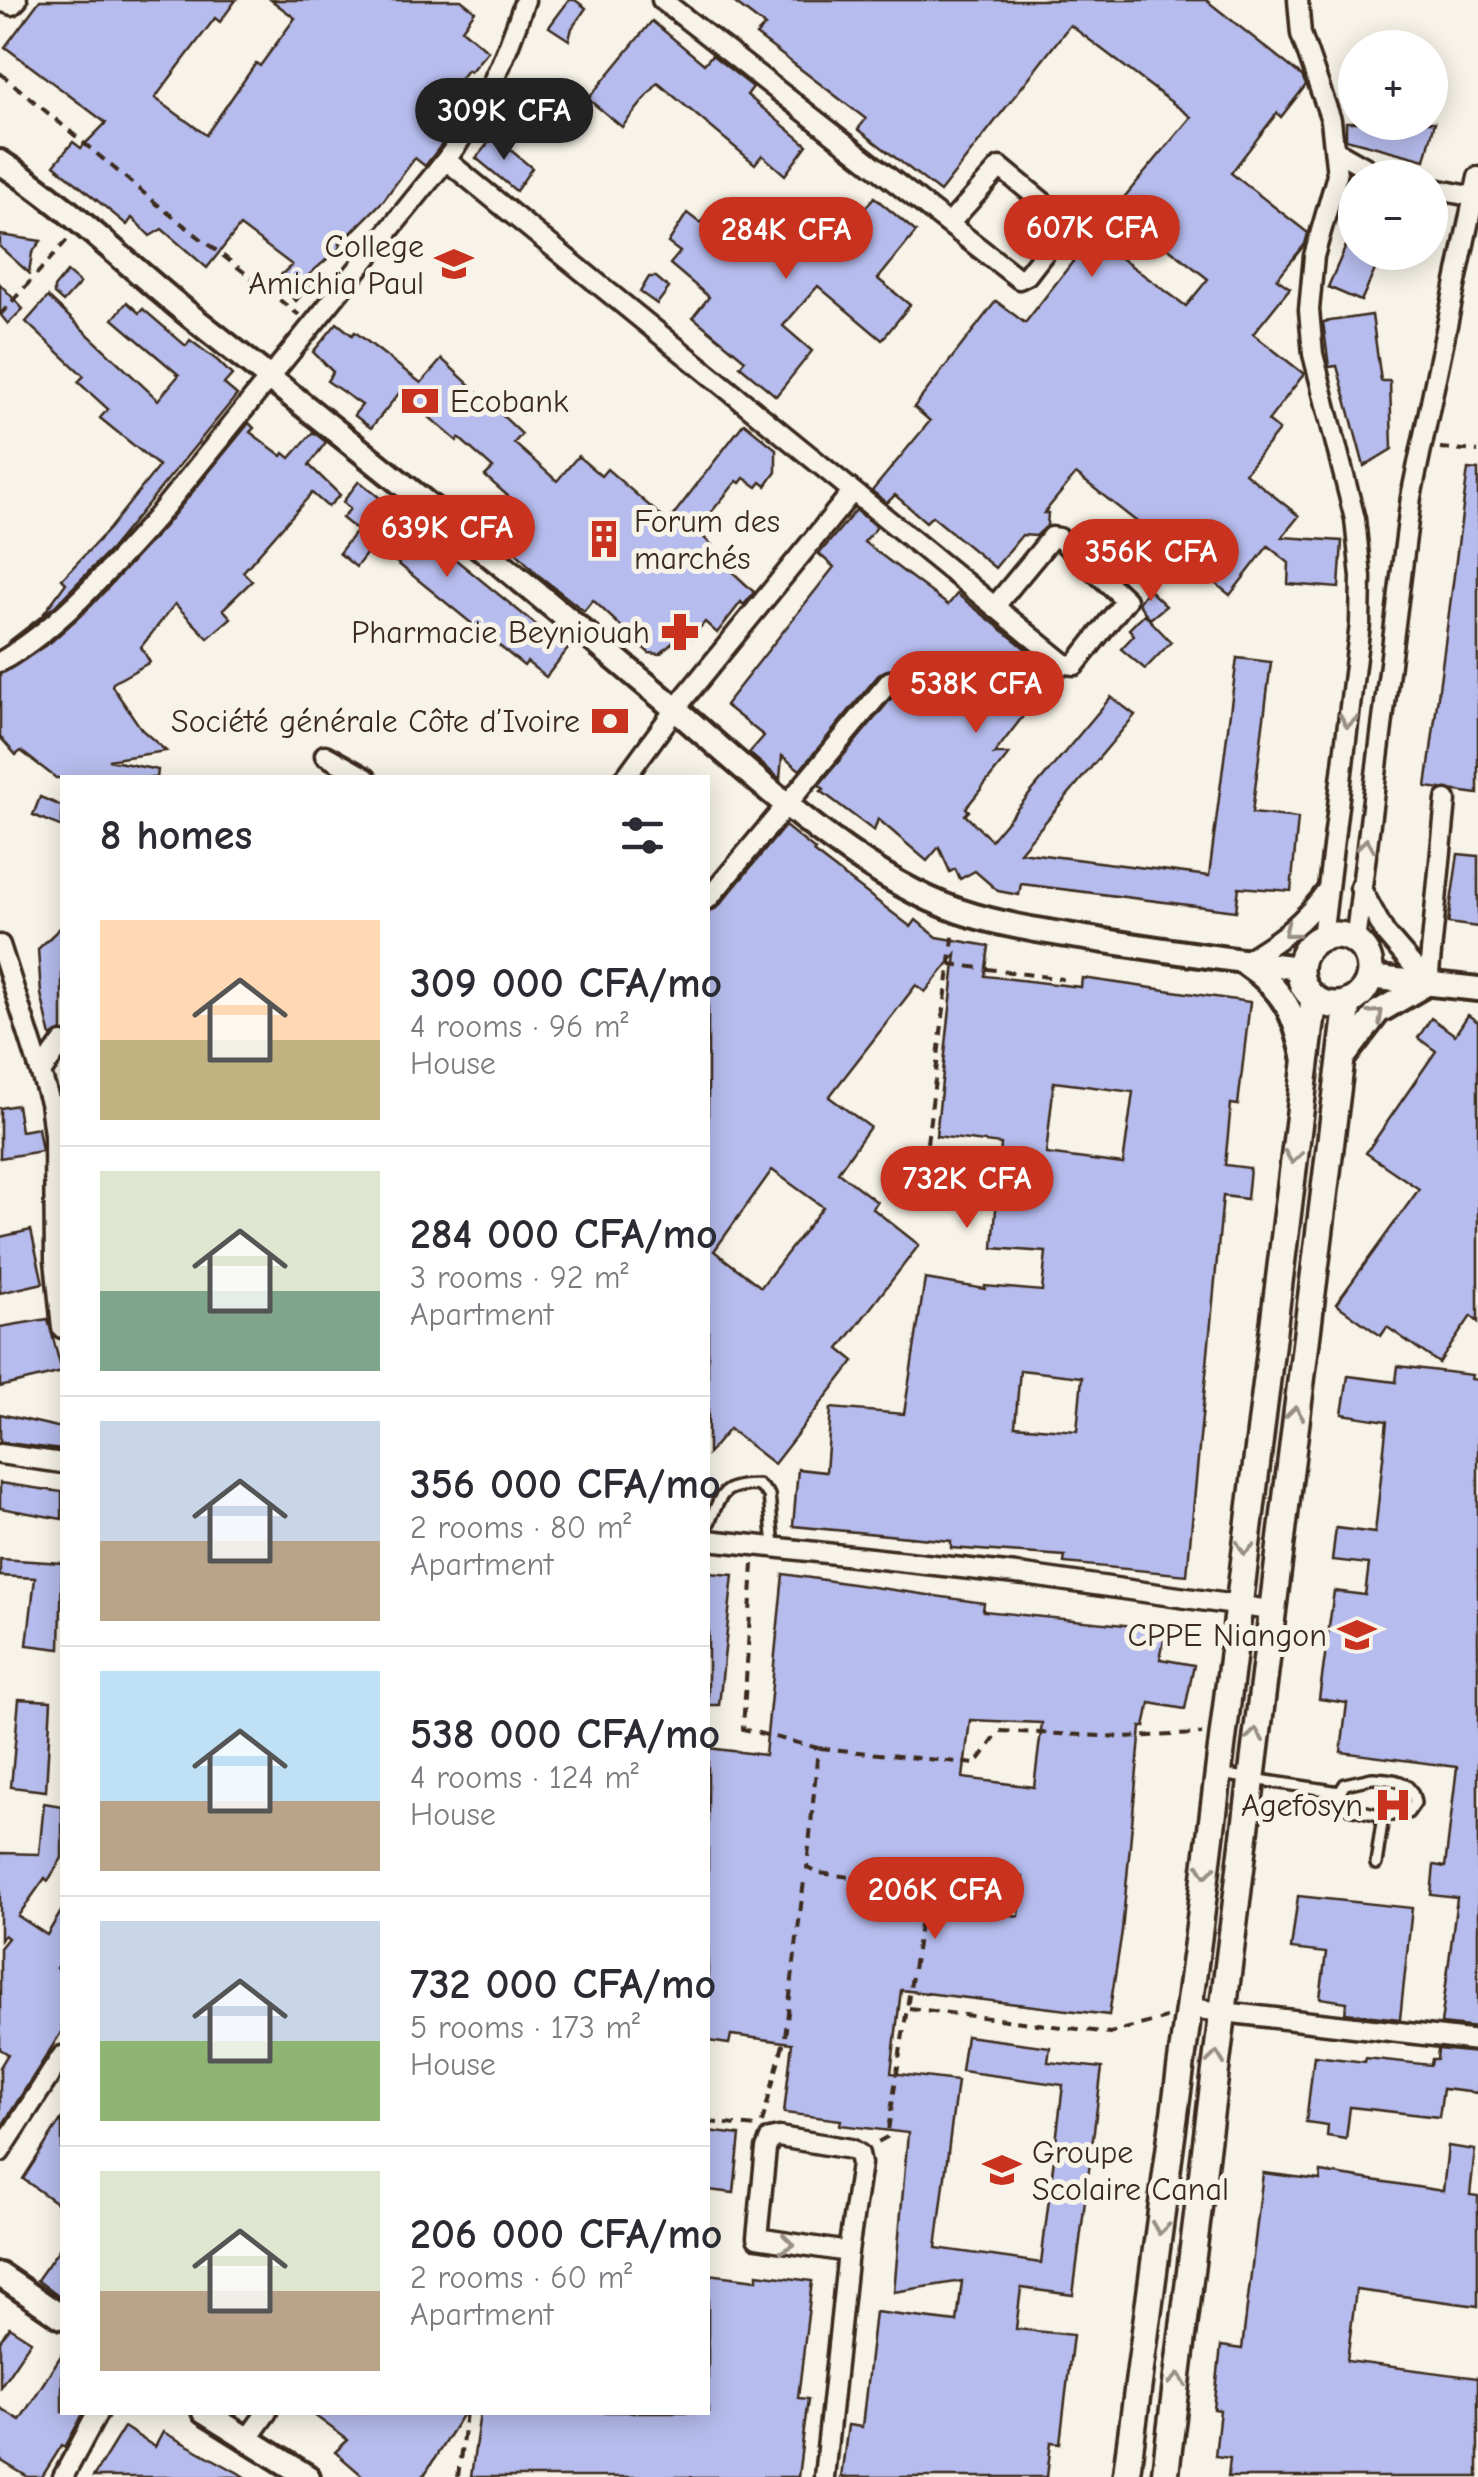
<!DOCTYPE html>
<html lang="en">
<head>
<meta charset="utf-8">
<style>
	:root { --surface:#fff; --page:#f2f2f3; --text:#2b2b33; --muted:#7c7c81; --line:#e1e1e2; --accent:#c8321e }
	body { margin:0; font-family:"Comic Neue",sans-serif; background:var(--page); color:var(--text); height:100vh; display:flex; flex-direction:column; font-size:38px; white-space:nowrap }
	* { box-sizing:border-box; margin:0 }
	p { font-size:32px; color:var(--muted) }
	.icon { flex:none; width:55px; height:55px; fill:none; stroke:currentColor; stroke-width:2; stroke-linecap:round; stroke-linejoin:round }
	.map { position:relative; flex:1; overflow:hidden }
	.panel { position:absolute; left:60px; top:775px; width:650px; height:1640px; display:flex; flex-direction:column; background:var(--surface); border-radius:0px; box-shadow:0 5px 25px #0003 }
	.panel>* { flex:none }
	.tools { position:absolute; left:1338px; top:30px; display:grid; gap:20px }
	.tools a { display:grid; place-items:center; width:110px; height:110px; border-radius:50%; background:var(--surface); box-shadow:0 5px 25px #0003; font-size:50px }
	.price { position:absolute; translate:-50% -85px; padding:0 22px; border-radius:35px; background:var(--accent); color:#fff; font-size:32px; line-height:65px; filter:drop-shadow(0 2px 5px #0008) }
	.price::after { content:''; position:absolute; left:50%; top:60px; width:30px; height:22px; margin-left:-15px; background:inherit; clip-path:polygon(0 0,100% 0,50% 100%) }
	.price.current { background:#222; color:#fff }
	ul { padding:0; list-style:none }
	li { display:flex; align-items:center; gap:30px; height:250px; padding:0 40px }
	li+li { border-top:2px solid var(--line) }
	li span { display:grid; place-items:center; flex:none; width:280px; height:200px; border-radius:0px; color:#555 }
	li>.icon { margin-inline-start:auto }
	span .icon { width:120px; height:120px; fill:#fffc; stroke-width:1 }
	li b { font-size:42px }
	h2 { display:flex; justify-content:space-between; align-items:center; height:120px; padding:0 40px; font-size:42px }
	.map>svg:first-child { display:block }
</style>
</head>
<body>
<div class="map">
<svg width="1478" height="2477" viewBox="0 0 1478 2477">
	<rect width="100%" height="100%" fill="#f7f3e8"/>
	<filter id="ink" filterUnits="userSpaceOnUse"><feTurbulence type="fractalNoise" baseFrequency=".01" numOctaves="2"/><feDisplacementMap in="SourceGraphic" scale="20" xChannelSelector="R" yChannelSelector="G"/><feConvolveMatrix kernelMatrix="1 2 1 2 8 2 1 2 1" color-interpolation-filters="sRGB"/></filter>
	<g filter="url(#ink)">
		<g fill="#b6bced" stroke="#3b2a1e" stroke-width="2.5" fill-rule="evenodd">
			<path d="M40,0H236L220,22L215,18L155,98L206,135L256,63L260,66L295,18L271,0H461L475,11L462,29L488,51L470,72L467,70L423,129L442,144L436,152L425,166L415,158L383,201L339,245L341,247L303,280L310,286L296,301L273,282L292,265L240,226L207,268L162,229L150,236L132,218L127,225L54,165L73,142L81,148L106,123L5,47Z"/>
			<path d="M569,0H575L586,8L572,28L569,40L549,27Z"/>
			<path d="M731,0H1206L1302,76L1306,85L1281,117L1277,113L1231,173L1308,233L1305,244L1277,279L1290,288L1253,334L1304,374L1268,421L1279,430L1245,473L1299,516L1282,537L1342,541L1339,588L1288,584L1289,563L1268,546L1230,595L1076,474L1044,513H1048L1047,526L1036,536L1022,535L995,568L932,516L926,522L895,495L887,503L872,491L930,421L914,407L996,301L1025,323L1092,237L1186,306L1208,279L1116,207L1191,117L1070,25L940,192L858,129L866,119L756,35L765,26Z"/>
			<path d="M652,21L704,64L712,55L753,87L747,95L807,145L785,175L762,155L755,164L658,83L622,127L588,99Z"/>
			<path d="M1346,122H1435L1425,160L1346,139Z"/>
			<path d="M494,136L532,168L516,191L476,158Z"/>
			<path d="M874,197L916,232L878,279L910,305L882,340L818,286L783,326L812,351L776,396L740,366L745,360L693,317L709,297L670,264L680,252L668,243L687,213L700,223L717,203L758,237H762L788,207L804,221L792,235L818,259L832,241L836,244Z"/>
			<path d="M0,235L41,241L32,253L29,273L0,247Z"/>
			<path d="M1346,246L1379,261L1361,301L1328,287Z"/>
			<path d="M67,272L80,283L63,302L54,294V288Z"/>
			<path d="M649,277H656L669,288L657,304L640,292Z"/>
			<path d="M0,284L23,309L8,324L0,314Z"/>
			<path d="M48,297L158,400L179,375L113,319L127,302L139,313L143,309L186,346L190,340L218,361L232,375L224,384L237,395L110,550L55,606L35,622L7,643L42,616L66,583L62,579L109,529L159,466L100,418L108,409L78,382L84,376L26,322Z"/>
			<path d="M1372,315L1381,381H1390L1392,449L1364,466L1337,366L1329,367L1323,322Z"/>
			<path d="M337,323L352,335L355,332L421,383L442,359L522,434L514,443L557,481L578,456L601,476L607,469L668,522L744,423L776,449V472L766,486L761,482L757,487L744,478L740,483L737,481L708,516L711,518L699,533L713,546L709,550L754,592L744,605L741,602L717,633L705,622L691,638H678L660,654L649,653L593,600L584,611L537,574L509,545L533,518L485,476L493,468L459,438L457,441L400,392L371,428L354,415L362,405L327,381L333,372L313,352Z"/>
			<path d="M249,423L254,428L250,432L282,456L284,453L290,458L313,432L326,442L309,465L340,495L328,507L312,493L243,572L252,581L223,609L231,618L208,638L175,604L141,647L150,662L113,683L112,686L142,730L166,751L108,760L158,770L157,778H56L21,751L16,755L0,737V674L51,642L91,606L164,527Z"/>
			<path d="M1468,469L1478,470V794L1426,787Z"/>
			<path d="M359,481L551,637L555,633L571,645L546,677L527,662L524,666L374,544L356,567L339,553L357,530L342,518L350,509L343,502Z"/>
			<path d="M856,510L877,527L864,542L948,605L957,594L1056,673L994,754H1009L966,808L969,811L965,815L991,840L1111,697L1135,715L1020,852L1209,876L1237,658L1271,662L1252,813L1298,818L1291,891L1239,887L1236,911L1021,884L1019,895L998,891L975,871L960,879L955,869L950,872L939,847L927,861L878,819L874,831L821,791L824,789L819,785L900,688L902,678L893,669L880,673L800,770L782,756L780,779L749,753L764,736L725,705L834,567L819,554Z"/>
			<path d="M1148,589L1166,606L1150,619L1138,603Z"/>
			<path d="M1144,614L1171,642L1145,669L1121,649L1134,635L1129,629Z"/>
			<path d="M40,797L62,806V827L33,815Z"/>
			<path d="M785,826L815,850L813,852L911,927L916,920L937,937L989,946L985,976L1081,987L1082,978L1250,1002L1238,1105L1231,1104L1225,1165L1250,1168L1247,1199L1223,1196L1187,1575L1064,1563L1065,1556L951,1548V1541L793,1526L798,1469L826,1472L831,1408L904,1414L925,1279L985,1289V1286L1042,1291L1046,1252L993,1248L1001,1144L936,1136L956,954L925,992L916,985L829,1097L870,1127L838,1172L877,1202L872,1208L919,1245L839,1349L854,1361L774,1464L729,1429L708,1454V913L718,907ZM1054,1082L1133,1092L1123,1164L1046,1154ZM772,1170L823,1207L761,1287L714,1251ZM1020,1370L1082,1377L1077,1431L1015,1426Z"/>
			<path d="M1458,854L1478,856V927L1448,923Z"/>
			<path d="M62,926V1031L51,1037L41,994L38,949Z"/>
			<path d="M1468,1015L1478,1022V1322L1471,1316L1439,1363L1387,1327L1381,1336L1336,1304L1419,1189L1366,1153L1436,1051L1418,1038L1431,1018L1455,1035Z"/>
			<path d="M17,1105L21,1131L38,1128L42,1151L0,1158V1108Z"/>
			<path d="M31,1230L43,1283L0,1293V1237Z"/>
			<path d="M48,1319L62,1372L0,1387V1327Z"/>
			<path d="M1398,1366L1472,1375L1471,1379L1478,1380V2028L1441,2024L1457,1898L1431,1895L1434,1865L1445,1867L1457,1767L1341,1752L1347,1703L1319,1699L1334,1591L1365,1595L1369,1564L1332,1560L1336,1528L1375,1533L1387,1421L1342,1414L1348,1376L1396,1382Z"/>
			<path d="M0,1414L62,1428V1450L0,1442Z"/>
			<path d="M0,1483L62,1492V1519L0,1508Z"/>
			<path d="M0,1559L62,1563L60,1649L27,1645L35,1578L0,1576Z"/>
			<path d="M708,1573L733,1575L719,1705H708Z"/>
			<path d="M783,1574L984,1603L983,1611L1166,1629L1160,1659L1194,1665L1185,1709L1150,1703L1145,1727H1141L1122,1931L1109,2015L901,1990L891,2073L957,2081L936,2248L1041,2263L1063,2085L961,2071L966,2036L1050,2047L1048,2062L1102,2068L1073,2295L1021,2288L1016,2329L1073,2335L1060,2443L1051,2442L1047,2477H841L848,2425L862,2427L875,2312L957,2322L962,2281L894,2292L908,2133L840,2125L841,2120L784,2113L792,2043L731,2035L729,2044L708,2041V1748L765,1755ZM970,1720L1042,1723L1034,1787L963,1778ZM916,1864L1023,1877L1019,1916L911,1900Z"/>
			<path d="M19,1699L51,1701L46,1791L11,1787Z"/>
			<path d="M44,1803L62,1806V1858L48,1881L45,1878L18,1916L47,1935L62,1910V1951L59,1958L62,1961L56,1968L62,1972V2031L0,2129V2067L8,2054L0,2049V1948L8,1938L4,1935L0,1940V1853L39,1854Z"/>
			<path d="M1298,1896L1412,1908L1400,2019L1345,2013L1347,2002L1320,1998L1326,1953L1291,1949Z"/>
			<path d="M1438,2049L1478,2053V2093L1443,2089L1439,2117L1350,2107L1346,2139L1327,2136L1328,2125L1306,2122L1314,2056L1365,2062L1366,2058L1431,2065L1432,2059H1437Z"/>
			<path d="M62,2118V2207L23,2179Z"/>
			<path d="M708,2131L740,2135L734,2193L708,2190Z"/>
			<path d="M1448,2146L1475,2150L1470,2195L1478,2196V2306L1356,2290L1347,2361L1478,2378V2477H1228L1230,2458L1215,2456L1220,2410L1214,2409L1221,2346L1242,2349L1263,2173L1320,2180L1321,2172L1443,2191Z"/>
			<path d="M62,2245V2299L37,2280Z"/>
			<path d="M708,2274L757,2280V2274L812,2281L798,2398L808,2399L798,2477H471L480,2412H708Z"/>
			<path d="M9,2327L31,2341L0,2387V2341Z"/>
			<path d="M62,2354V2412H84L65,2447L62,2445L42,2477H28L0,2460V2408L20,2420Z"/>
			<path d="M310,2412H464L423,2477H364L335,2452L348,2440Z"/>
			<path d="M124,2427L155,2447L163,2432L246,2477H93Z"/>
		</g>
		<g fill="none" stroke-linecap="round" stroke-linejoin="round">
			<g stroke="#3b2a1e" stroke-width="16">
				<g id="service">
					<path d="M708,1525C722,1494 720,1485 758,1485L769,1495L774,1546"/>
					<path d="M1220,1774L1340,1792"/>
					<path d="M1372,1778C1392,1779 1412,1779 1415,1803L1408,1813L1383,1816L1349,1808L1340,1792L1345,1784Z"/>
					<path d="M1376,1864L1383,1816"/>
				</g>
			</g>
			<g stroke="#3b2a1e" stroke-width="25">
				<g id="minor">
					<path d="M662,0L1019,279L1027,275L1065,226L1062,218L1000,167L950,223"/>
					<path d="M1298,0L1301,34L1331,120L1337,175L1314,256L1309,310L1313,354L1355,519L1361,577L1360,624L1322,938"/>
					<path d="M0,1L12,5L17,0"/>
					<path d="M1335,150L1384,178"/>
					<path d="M446,160L1065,664L1075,665L1126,600L1059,538L1052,537L995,606"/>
					<path d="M1430,188L1474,197"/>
					<path d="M0,662C60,627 108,571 155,519L446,160C484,108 505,60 525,0"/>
					<path d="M325,755L366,778"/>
					<path d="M625,778L676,708L852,492"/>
					<path d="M1360,887L1385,933L1428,983"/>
					<path d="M708,899L890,681"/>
					<path d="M1355,942L1411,497L1478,177"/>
					<path d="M0,945L50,1102L54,1135L55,1260L62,1328"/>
					<path d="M1243,962C1277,942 1304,923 1327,890"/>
					<path d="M1428,983L1446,800"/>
					<path d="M42,1071L62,1043"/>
					<path d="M0,1454L62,1463"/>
					<path d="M708,1540L1025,1575L1270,1610"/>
					<path d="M1188,2008L1478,2041"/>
					<path d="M0,2152L62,2056"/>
					<path d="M246,2441L267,2412"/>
					<path d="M63,2477L98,2412"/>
					<path d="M824,2477L848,2252L861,2164L859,2154L851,2149L779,2137L770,2139L766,2149L757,2238L848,2252"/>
				</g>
			</g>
			<g stroke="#3b2a1e" stroke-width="30">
				<g id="tertiary">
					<path d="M0,162C72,208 134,272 202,325C352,443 502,563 648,686C739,761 847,872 959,911C1006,927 1056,933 1105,941C1170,951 1235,961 1300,968"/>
					<path d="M1246,964C1285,990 1295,1015 1305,1060"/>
					<path d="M1369,977L1478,989"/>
					<path d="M1340,1062L1378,1012L1428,983"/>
					<path d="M0,2275L62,2317"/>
					<path d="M204,2412L308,2477"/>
				</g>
			</g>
			<g stroke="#3b2a1e" stroke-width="32">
				<g id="secondary">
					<circle cx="1335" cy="970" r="35"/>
					<path d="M1126,2477L1198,1938L1314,999"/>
					<path d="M1165,2477L1348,1003"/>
				</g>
			</g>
			<g stroke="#3b2a1e" stroke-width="4" stroke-dasharray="10 8" stroke-linecap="butt">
				<path d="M0,73L163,209L299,315"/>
				<path d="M0,315L68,239"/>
				<path d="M1440,448L1478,451"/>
				<path d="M950,964L1063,979"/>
				<path d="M927,1143L954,930"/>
				<path d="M753,1564L743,1729L818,1748L807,1868L818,1873L926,1886L887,2137L876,2143"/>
				<path d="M820,1748L976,1764L1000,1731L1121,1737L1202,1734"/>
				<path d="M909,2008L1110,2033L1166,2018"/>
				<path d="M708,2122L756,2127"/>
				<path d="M762,2123L785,2037L804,1881"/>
				<path d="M458,2477L466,2412"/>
			</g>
			<use href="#service" stroke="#f7f3e8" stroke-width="9"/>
			<use href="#minor" stroke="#f7f3e8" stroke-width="18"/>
			<use href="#tertiary" stroke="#f7f3e8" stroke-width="22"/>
			<use href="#secondary" stroke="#f7f3e8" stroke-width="25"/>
		</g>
		<defs><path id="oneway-chevron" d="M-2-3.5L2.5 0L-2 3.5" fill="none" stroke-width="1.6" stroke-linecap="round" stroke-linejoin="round" transform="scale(2.5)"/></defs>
		<g stroke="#998e83">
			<use href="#oneway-chevron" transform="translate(1348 721) rotate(97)"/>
			<use href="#oneway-chevron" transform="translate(1366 845) rotate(-82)"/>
			<use href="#oneway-chevron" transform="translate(1290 931) rotate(141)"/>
			<use href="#oneway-chevron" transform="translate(1377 1015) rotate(-43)"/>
			<use href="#oneway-chevron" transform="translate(1293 1157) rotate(97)"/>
			<use href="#oneway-chevron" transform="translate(1295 1413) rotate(-83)"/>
			<use href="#oneway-chevron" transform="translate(1245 1548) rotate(97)"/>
			<use href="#oneway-chevron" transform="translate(1255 1735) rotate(-83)"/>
			<use href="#oneway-chevron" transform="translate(1206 1871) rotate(97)"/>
			<use href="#oneway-chevron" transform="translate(1216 2058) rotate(-83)"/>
			<use href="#oneway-chevron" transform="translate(1160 2228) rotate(98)"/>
			<use href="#oneway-chevron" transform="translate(787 2244) rotate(7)"/>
			<use href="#oneway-chevron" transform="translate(1178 2380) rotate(-83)"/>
		</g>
	</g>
	<defs>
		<g id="university-bare" transform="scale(3)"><path d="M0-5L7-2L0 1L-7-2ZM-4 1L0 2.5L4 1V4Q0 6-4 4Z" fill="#c8321e" stroke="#f7f3e8" stroke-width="2.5" paint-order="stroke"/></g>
		<g id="bank-bare" transform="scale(3)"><path d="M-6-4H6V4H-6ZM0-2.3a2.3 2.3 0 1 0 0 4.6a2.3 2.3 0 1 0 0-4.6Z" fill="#c8321e" stroke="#f7f3e8" stroke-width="2.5" paint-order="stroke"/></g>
		<g id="building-bare" transform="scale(3)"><path d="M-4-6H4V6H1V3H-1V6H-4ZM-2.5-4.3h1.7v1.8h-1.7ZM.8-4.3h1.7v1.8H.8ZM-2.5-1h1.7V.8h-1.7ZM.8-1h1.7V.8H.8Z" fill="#c8321e" stroke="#f7f3e8" stroke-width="2.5" paint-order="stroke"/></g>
		<g id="pharmacy-bare" transform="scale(3)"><path d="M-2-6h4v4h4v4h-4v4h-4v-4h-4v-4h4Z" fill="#c8321e" stroke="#f7f3e8" stroke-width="2.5" paint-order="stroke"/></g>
		<g id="school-bare" transform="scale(3)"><path d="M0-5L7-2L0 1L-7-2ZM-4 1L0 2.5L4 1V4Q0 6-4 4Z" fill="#c8321e" stroke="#f7f3e8" stroke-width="2.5" paint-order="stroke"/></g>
		<g id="hospital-bare" transform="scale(3)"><path d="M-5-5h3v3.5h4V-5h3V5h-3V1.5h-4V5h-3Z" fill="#c8321e" stroke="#f7f3e8" stroke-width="2.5" paint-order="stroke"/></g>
	</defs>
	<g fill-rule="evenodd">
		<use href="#university-bare" x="454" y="264"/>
		<use href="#bank-bare" x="420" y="401"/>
		<use href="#building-bare" x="604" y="539"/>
		<use href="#pharmacy-bare" x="680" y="632"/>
		<use href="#bank-bare" x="610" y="721"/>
		<use href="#school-bare" x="1357" y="1635"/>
		<use href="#hospital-bare" x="1393" y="1805"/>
		<use href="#school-bare" x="1002" y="2170"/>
	</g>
	<g text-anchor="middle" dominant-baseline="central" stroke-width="10" stroke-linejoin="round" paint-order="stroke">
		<g font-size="32" fill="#3b2a1e" stroke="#f7f3e8" text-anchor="end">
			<text x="424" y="246">College<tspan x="424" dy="37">Amichia Paul</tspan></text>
			<text x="450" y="401" text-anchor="start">Ecobank</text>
			<text x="634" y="521" text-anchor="start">Forum des<tspan x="634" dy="37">marchés</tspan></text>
			<text x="650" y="632">Pharmacie Beyniouah</text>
			<text x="580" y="721">Société générale Côte d’Ivoire</text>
			<text x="1327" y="1635">CPPE Niangon</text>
			<text x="1363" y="1805">Agefosyn</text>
			<text x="1032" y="2152" text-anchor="start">Groupe<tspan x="1032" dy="37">Scolaire Canal</tspan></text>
		</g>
	</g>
</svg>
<div class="tools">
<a>+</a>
<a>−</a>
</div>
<b class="price current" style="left:504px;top:163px">309K CFA</b>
<b class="price" style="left:1092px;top:280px">607K CFA</b>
<b class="price" style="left:786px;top:282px">284K CFA</b>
<b class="price" style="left:447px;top:580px">639K CFA</b>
<b class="price" style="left:1151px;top:604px">356K CFA</b>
<b class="price" style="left:976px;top:736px">538K CFA</b>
<b class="price" style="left:967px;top:1231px">732K CFA</b>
<b class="price" style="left:935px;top:1942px">206K CFA</b>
<section class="panel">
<h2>8 homes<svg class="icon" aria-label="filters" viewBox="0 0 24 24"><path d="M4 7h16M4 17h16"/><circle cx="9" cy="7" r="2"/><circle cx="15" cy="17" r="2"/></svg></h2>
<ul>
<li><span style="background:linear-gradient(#ffd9b3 60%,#c2b280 0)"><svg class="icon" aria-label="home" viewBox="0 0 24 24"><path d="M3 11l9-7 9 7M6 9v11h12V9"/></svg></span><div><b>309 000 CFA/mo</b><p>4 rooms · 96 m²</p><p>House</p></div></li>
<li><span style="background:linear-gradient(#dfe7d0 60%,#7fa58c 0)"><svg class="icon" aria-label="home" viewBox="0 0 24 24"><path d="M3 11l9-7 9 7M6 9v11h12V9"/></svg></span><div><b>284 000 CFA/mo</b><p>3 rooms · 92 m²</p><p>Apartment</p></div></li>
<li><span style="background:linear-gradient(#c9d6e8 60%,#b9a48a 0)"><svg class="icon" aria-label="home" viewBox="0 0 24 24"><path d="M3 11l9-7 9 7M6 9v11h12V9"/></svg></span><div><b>356 000 CFA/mo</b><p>2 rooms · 80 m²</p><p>Apartment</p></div></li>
<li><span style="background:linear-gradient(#bfe0f5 65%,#b9a48a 0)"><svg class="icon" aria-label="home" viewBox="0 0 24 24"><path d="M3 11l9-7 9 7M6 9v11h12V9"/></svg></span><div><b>538 000 CFA/mo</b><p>4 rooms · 124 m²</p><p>House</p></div></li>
<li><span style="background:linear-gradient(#c9d6e8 60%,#8fb573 0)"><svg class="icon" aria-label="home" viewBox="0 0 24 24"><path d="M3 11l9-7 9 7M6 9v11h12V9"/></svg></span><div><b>732 000 CFA/mo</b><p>5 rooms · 173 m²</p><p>House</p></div></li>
<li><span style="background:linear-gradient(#dfe7d0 60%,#b9a48a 0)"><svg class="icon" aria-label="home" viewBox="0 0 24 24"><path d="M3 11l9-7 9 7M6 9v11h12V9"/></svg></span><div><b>206 000 CFA/mo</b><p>2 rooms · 60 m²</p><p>Apartment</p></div></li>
</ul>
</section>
</div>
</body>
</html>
